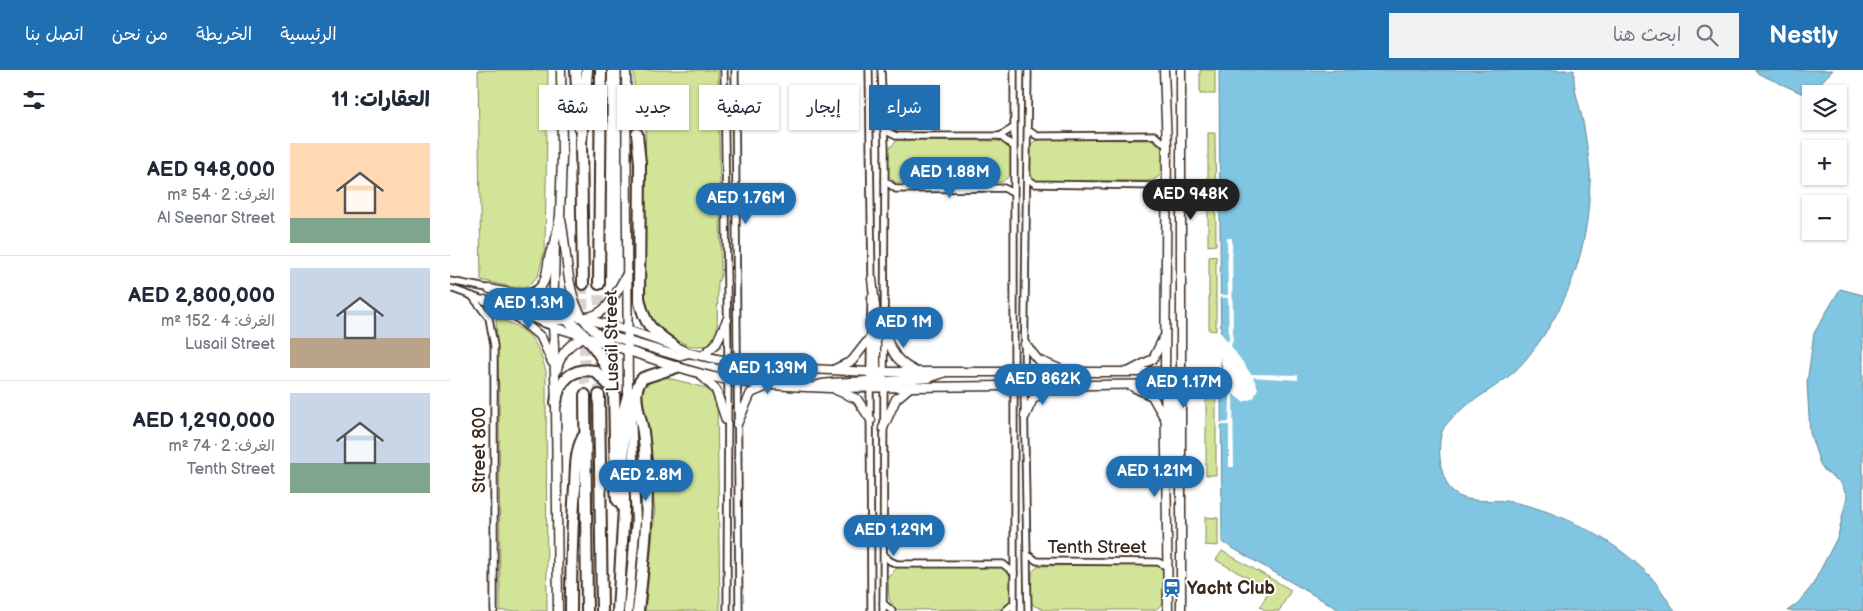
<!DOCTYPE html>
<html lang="ar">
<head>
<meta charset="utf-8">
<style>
	:root { --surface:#fff; --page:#f2f2f3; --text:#1f2937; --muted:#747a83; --line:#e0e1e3; --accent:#1f6fb2 }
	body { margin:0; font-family:"Balsamiq Sans","Playpen Sans Arabic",sans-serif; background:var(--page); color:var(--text); direction:rtl; height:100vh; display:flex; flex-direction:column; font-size:19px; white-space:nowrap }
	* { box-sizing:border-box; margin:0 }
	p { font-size:16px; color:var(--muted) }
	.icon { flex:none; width:28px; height:28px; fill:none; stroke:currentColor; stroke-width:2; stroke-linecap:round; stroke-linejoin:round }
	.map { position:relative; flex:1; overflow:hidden; direction:ltr }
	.side { display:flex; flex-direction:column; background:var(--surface); width:450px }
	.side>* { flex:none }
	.banner { position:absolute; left:15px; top:15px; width:475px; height:45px; direction:rtl; display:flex; gap:10px }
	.buttons { position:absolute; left:1352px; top:15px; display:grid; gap:10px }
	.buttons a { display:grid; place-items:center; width:45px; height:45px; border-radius:0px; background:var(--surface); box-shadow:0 1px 4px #0004; font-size:25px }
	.price { position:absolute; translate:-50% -42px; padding:0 11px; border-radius:18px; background:var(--accent); color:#fff; font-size:16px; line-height:32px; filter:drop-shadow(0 1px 2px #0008) }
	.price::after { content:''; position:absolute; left:50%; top:30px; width:15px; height:11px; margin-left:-8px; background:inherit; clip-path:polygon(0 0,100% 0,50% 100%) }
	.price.on { background:#222; color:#fff }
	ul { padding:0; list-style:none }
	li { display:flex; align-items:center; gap:15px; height:125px; padding:0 20px }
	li+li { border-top:1px solid var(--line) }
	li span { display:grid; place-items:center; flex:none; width:140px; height:100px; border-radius:0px; color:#555 }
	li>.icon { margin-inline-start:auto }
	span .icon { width:60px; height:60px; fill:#fffc; stroke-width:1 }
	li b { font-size:21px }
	h2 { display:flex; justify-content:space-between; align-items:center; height:60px; padding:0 20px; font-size:21px }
	.pill { padding:0 18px; border-radius:0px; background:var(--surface); box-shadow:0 1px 4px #0004; font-size:18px; line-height:45px }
	.pill.on { background:var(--accent); color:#fff }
	header { display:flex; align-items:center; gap:30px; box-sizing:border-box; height:70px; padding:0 25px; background:var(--accent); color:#fff }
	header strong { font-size:24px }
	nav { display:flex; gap:28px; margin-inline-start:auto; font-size:18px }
	.search { width:350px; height:45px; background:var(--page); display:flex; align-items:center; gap:12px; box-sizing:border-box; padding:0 18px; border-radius:0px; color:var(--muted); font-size:19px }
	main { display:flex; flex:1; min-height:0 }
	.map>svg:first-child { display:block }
</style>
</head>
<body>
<header>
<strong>Nestly</strong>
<div class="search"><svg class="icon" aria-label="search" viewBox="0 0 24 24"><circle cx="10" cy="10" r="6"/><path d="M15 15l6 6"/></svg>ابحث هنا</div>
<nav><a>الرئيسية</a><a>الخريطة</a><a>من نحن</a><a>اتصل بنا</a></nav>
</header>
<main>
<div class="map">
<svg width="1413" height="541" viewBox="0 0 1413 541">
	<rect width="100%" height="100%" fill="#fff"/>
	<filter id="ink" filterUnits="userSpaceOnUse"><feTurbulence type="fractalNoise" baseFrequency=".02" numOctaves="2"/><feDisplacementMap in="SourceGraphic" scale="10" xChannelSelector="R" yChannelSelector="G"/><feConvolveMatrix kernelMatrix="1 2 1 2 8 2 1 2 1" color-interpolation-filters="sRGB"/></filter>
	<g filter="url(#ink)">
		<g fill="#d1e498" stroke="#86875b">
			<path d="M28,0H98L95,178L88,206L76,218H65L31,210Z"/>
			<path d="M184,0H268L271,205L268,212L267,263L257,276H240L208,262L194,235L196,22L184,21Z"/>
			<rect x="750" y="0" width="15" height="24"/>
			<path d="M758,63H765L766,175L758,176Z"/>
			<path d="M594,69L704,70L708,71L714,82L712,104L702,111H586C578,105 575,86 580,76C583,70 589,70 594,69Z"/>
			<path d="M447,70L552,71L561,79L562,104L552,112L446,113L436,103V82Z"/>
			<path d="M766,186V261L759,260V187Z"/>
			<path d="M46,248C80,259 86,268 96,301L97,541H50L49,321Z"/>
			<path d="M211,306L256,318L267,331L270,541H195L205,442L192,318Z"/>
			<path d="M766,308V405H756V309Z"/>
			<path d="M755,447L768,448V476L755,475Z"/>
			<path d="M772,481L841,520L829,541H817L810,537L819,520L766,490Z"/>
			<path d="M698,494L709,496L715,503L714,533L705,540H594L583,535L581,530L582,502L588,496Z"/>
			<path d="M551,496L562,503V530L554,539L451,540L445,539L439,529L438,507L448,497Z"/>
		</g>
		<g fill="#80c5e1" stroke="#648793">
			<path d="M769,0H1124C1123,20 1129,32 1133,52C1136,67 1138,84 1140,100C1141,110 1139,121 1139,130C1135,192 1112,248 1071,295C1049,319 1014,331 995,356C984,371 991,413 1004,423C1020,435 1045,428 1063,432C1114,443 1165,470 1201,507C1210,517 1217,530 1225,541H891L772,472Z"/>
			<path d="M1304,0H1383L1358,26L1309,4Z"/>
			<path d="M1390,219L1413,225V541H1337L1348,533L1362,516L1388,466L1397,426L1391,413L1375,401L1370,394L1360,363L1357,313L1364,263Z"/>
		</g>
		<path fill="#fff" d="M777,168H782L783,269L781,276L801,304L848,305V310L803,307L808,318L804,328L793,332L783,324L784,397H779V355H770V353L779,352L780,329V318L777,309L770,308V299L773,298L770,287V262L778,272L779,269L778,228L770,227V225H778Z"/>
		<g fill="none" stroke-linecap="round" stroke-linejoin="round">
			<g stroke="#d8d4d2" stroke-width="10" stroke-dasharray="10 5" stroke-linecap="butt">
				<path d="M178,3L187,64"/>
				<path d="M133,214L135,325"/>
				<path d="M149,325V214"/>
			</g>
			<g stroke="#3b2a1e" stroke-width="9">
				<g id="street">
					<path d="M274,0L278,293L277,541"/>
					<path d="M285,0L289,541"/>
					<path d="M419,0L422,213"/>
					<path d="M431,0L435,78L433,541"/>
					<path d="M578,0L574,317L578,541"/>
					<path d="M434,60L446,66H550L563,58"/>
					<path d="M578,60L587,66L704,65L717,76"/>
					<path d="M550,66L563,76"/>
					<path d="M577,108L585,114L708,116L716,120"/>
					<path d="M435,111L446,119L554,118L563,123"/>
					<path d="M0,211L42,219"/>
					<path d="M0,218L39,232"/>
					<path d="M61,225L104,240"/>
					<path d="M22,226L39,248L44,276V541"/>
					<path d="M47,236L103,257"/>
					<path d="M420,305L421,227"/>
					<path d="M420,315L421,541"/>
					<path d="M434,485L440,491L447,494H553L564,503"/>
					<path d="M578,485L587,491L708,492L716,496"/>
					<path d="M433,533L442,541"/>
					<path d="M555,541L564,533"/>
					<path d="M564,541V0"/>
				</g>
			</g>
			<g stroke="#3b2a1e" stroke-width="11">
				<g id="secondary">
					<path d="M176,0L178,325L181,344L186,451L178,541"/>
					<path d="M714,0L717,76L715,302L718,541"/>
					<path d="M731,0V541"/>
					<path d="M111,150C120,192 112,247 158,270"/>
					<path d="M422,209L426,245V309L434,317"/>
					<path d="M40,219C60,223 90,233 96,205C99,194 97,185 104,175"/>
					<path d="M35,230L103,250H120"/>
					<path d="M110,242L177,260L224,276L239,283L300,296L420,302H715"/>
					<path d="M62,243L91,267L102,292"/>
					<path d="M136,247C159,245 167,220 177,204"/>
					<path d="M103,257C159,272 212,295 268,308C304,316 343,316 379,318L730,314"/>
					<path d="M434,263C443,282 445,291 465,301"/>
					<path d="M154,264L228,286L239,283"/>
					<path d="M575,274L588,290L610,299"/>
					<path d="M252,286L266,274L277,250"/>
					<path d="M107,299C111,282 120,273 136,266"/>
					<path d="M385,299L402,291L420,268"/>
					<path d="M680,301L703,289L713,269"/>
					<path d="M715,302L720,307L723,314V397L730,405"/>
					<path d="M250,304L266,320L276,350"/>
					<path d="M423,312L479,308L493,303"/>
					<path d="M368,315C386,310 412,315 428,308"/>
					<path d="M683,317L702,326L714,347"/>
					<path d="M386,320L407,329L421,350"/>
					<path d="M575,346L583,329L601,317"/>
					<path d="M287,354L301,323L320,315"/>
					<path d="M433,358L446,329L460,317"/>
					<path d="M108,541L106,333L103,250L105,173L110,146L112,86L111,0"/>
				</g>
			</g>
			<g stroke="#3b2a1e" stroke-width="14">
				<g id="highway">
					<path d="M126,0L129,56"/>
					<path d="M187,64L190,93L189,228C195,256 201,260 224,276"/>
					<path d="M133,214L131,72L137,0"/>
					<path d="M149,214L151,0"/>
					<path d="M104,240C133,259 156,286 164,320L166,418L167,429L174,438"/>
					<path d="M135,325L137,541"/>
					<path d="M149,325L152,541"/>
					<path d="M106,333C108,310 123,297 145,301L160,316"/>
					<path d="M121,541C121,499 122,458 125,417C126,400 125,382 133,367"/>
					<path d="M168,541L174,438L173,344L178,325"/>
					<path d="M188,541C195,482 201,422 193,362C191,346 179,321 193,308L227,297"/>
				</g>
			</g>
			<use href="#street" stroke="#fff" stroke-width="5.5"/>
			<use href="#secondary" stroke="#fff" stroke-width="8"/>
			<use href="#highway" stroke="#fff" stroke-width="10"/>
		</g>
	</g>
	<defs>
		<g id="station-bare" transform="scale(1.5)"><path d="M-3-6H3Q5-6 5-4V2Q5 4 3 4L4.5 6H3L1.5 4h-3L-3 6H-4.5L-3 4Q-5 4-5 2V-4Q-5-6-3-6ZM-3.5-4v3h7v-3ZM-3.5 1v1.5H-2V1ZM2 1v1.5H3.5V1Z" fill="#1f6fb2" stroke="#fff" stroke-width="2.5" paint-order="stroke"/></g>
	</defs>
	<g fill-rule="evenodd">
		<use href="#station-bare" x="722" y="518"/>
	</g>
	<g text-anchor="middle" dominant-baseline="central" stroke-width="4" stroke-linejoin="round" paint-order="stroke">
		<g font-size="18" fill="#3b2a1e" stroke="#fff">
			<text transform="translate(162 271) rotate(-91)">Lusail Street</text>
			<text transform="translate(29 380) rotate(-90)">Street 800</text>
			<text x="647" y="477">Tenth Street</text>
		</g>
		<g font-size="18" font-weight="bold" fill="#3b2a1e" stroke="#fff" text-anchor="start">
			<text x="737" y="518">Yacht Club</text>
		</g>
	</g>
</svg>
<div class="buttons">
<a><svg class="icon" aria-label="layers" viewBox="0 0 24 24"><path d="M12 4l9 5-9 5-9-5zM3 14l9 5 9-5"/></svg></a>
<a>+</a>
<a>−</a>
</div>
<b class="price" style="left:500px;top:129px">AED 1.88M</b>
<b class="price on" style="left:741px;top:151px">AED 948K</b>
<b class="price" style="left:296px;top:155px">AED 1.76M</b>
<b class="price" style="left:79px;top:260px">AED 1.3M</b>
<b class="price" style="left:454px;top:279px">AED 1M</b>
<b class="price" style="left:318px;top:325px">AED 1.39M</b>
<b class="price" style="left:593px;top:336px">AED 862K</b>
<b class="price" style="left:734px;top:339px">AED 1.17M</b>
<b class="price" style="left:705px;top:428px">AED 1.21M</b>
<b class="price" style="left:196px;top:432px">AED 2.8M</b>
<b class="price" style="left:444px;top:487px">AED 1.29M</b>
<div class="banner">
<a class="pill on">شراء</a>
<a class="pill">إيجار</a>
<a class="pill">تصفية</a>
<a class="pill">جديد</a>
<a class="pill">شقة</a>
</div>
</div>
<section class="side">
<h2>العقارات: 11<svg class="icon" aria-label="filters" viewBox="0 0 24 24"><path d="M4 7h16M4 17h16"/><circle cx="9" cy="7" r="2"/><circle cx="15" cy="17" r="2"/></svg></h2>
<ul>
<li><span style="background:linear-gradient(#ffd9b3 75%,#7fa58c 0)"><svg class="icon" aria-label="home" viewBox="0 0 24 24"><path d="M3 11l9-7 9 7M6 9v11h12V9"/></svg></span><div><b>AED 948,000</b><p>الغرف: 2 · 54 m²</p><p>Al Seenar Street</p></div></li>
<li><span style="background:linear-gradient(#c9d6e8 70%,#b9a48a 0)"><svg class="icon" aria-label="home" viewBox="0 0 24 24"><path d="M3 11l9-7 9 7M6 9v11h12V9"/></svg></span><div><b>AED 2,800,000</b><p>الغرف: 4 · 152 m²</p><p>Lusail Street</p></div></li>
<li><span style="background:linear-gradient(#c9d6e8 70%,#7fa58c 0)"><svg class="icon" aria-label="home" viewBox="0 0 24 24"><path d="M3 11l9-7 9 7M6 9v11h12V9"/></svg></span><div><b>AED 1,290,000</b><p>الغرف: 2 · 74 m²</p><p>Tenth Street</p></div></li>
</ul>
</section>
</main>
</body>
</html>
